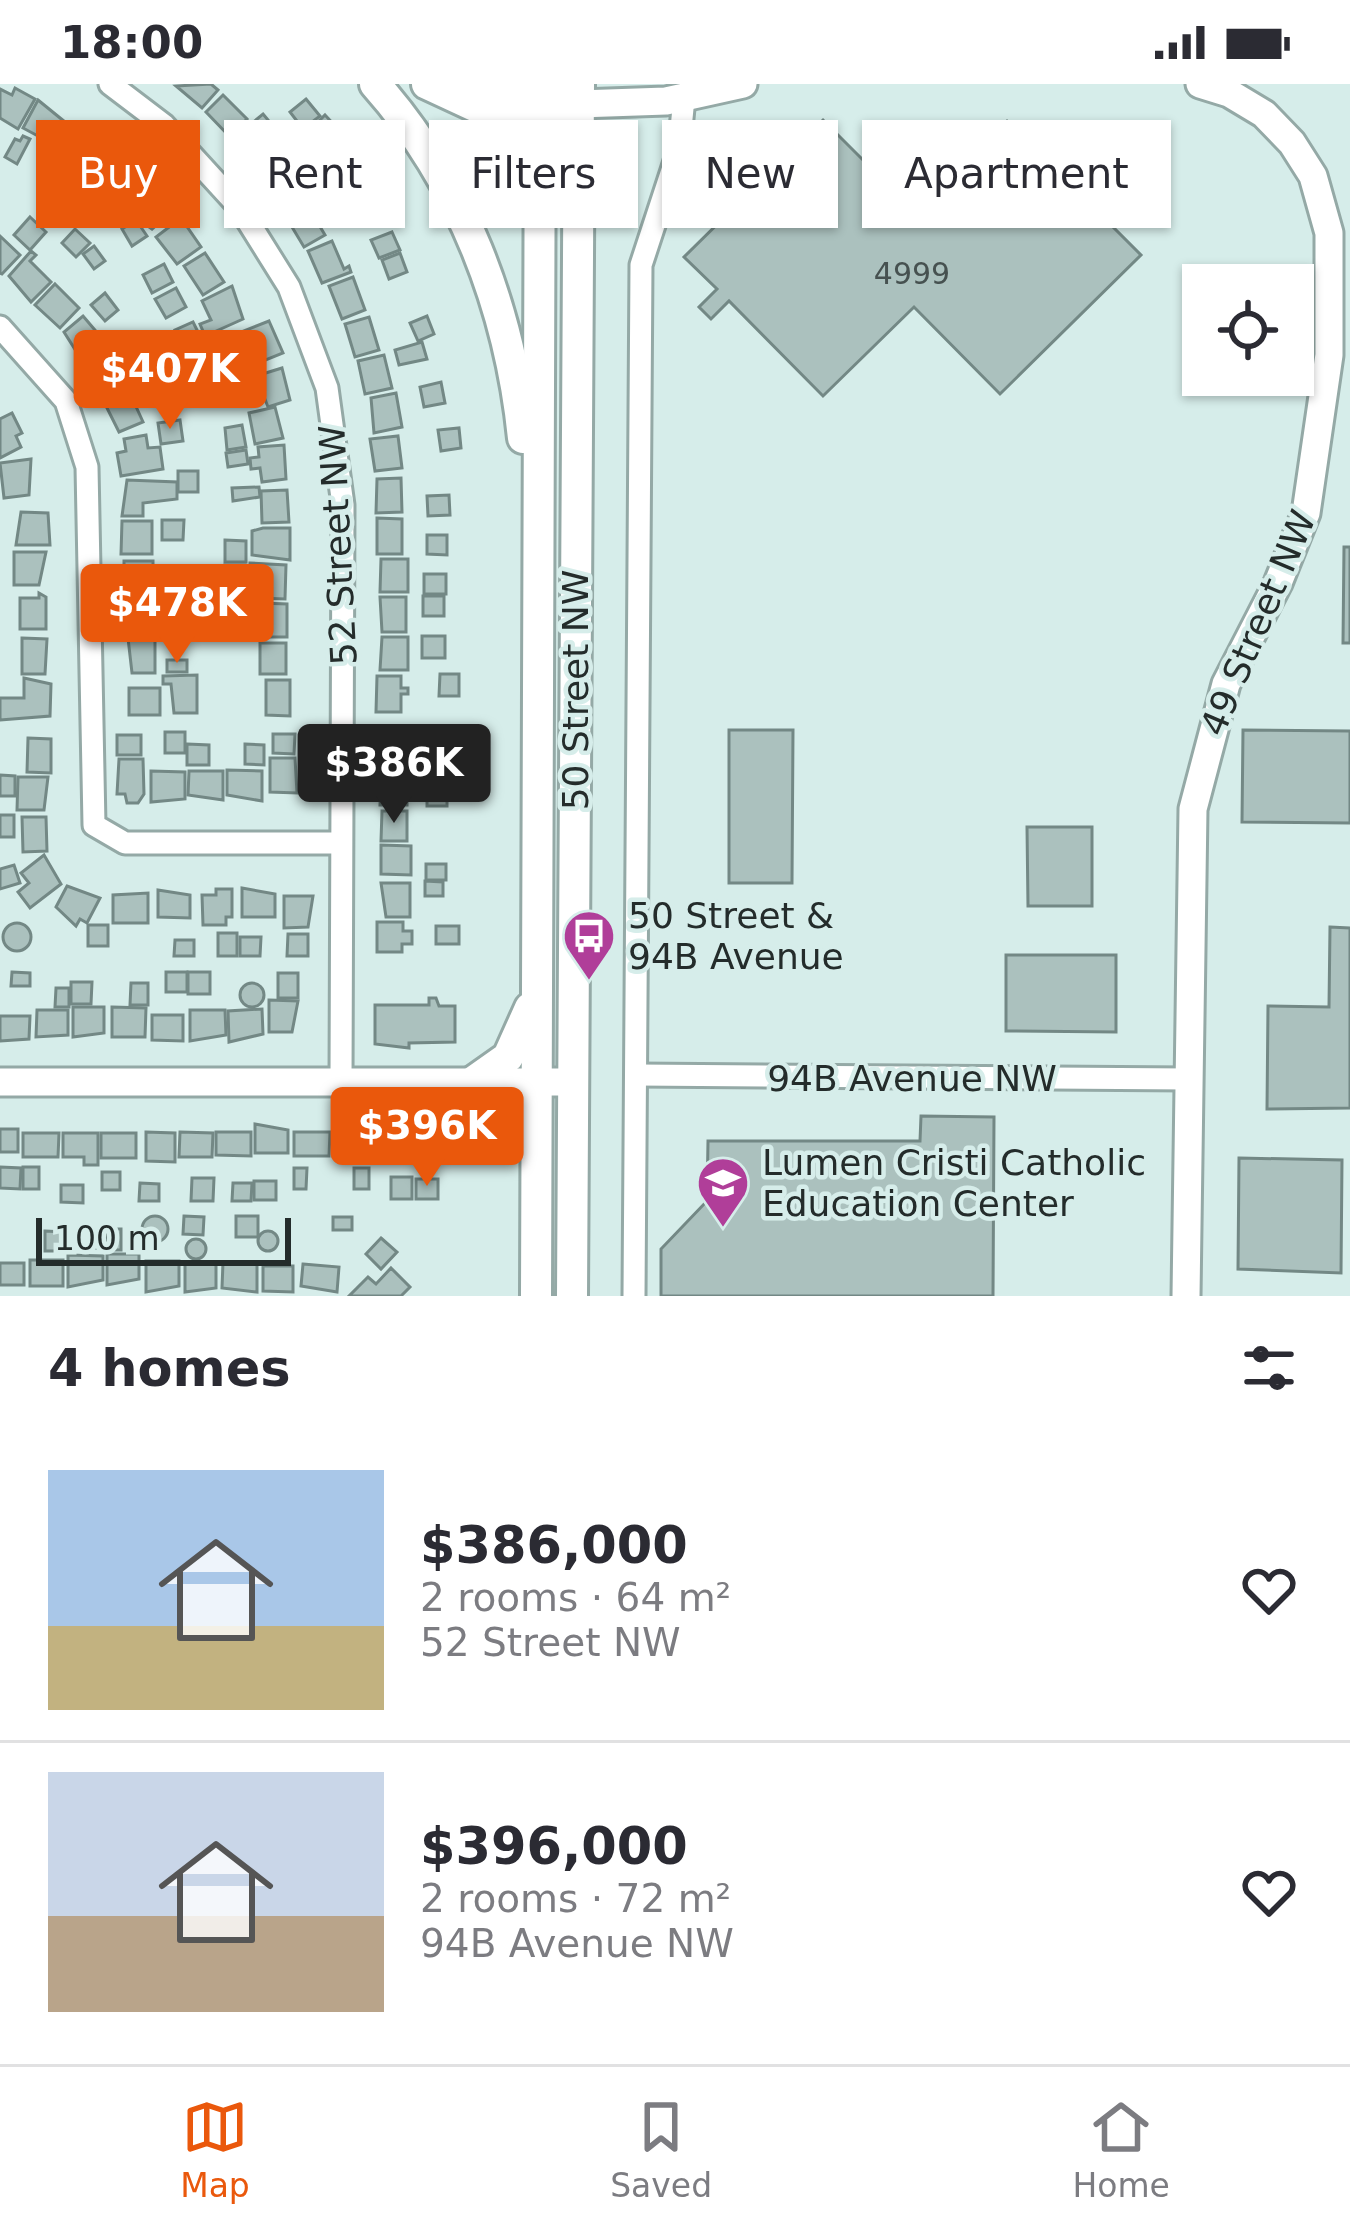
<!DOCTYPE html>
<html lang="en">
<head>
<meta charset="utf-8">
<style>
	:root { --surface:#fff; --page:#f2f2f3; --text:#2b2b33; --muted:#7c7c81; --line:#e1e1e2; --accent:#ea580c }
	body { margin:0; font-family:"DejaVu Sans",sans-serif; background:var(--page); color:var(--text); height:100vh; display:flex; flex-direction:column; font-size:45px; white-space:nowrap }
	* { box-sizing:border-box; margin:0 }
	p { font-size:39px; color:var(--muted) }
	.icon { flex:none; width:66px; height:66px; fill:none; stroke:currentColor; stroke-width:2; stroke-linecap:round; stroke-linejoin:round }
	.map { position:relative; height:1212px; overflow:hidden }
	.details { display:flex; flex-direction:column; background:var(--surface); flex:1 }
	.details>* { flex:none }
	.guide { position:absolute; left:36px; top:36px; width:1278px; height:108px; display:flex; gap:24px }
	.fabs { position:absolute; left:1182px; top:180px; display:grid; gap:24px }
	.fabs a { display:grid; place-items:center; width:132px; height:132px; border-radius:0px; background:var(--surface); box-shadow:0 3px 9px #0004; font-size:60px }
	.scale { position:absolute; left:36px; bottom:30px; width:255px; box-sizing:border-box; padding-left:12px; border:6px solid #242c2b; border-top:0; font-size:33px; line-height:42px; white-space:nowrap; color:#242c2b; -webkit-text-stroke:9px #d6edea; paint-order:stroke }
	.price { position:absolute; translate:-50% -102px; padding:0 27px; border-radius:12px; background:var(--accent); color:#fff; font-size:39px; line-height:78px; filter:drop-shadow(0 3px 6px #0008) }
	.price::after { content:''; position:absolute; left:50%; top:72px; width:36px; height:27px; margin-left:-18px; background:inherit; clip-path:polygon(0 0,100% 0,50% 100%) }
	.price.selected { background:#222; color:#fff }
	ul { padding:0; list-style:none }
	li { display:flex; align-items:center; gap:36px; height:300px; padding:0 48px }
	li+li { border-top:3px solid var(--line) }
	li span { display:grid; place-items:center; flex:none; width:336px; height:240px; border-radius:0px; color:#555 }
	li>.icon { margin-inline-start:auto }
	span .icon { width:144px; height:144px; fill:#fffc; stroke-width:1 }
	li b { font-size:51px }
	h2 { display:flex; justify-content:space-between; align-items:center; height:144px; padding:0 48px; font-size:51px }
	.chip { padding:0 42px; border-radius:0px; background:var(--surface); box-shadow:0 3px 9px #0004; font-size:42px; line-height:108px }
	.chip.selected { background:var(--accent); color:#fff }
	.status { display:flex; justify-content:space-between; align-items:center; height:84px; padding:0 60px; background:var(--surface); direction:ltr }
	.status svg { height:33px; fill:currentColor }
	.menu { display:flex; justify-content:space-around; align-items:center; height:168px; border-top:3px solid var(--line); background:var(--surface); font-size:33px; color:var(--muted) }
	.menu a { display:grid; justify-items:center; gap:6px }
	.menu .selected { color:var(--accent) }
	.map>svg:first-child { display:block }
</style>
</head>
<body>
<div class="status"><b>18:00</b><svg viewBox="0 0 49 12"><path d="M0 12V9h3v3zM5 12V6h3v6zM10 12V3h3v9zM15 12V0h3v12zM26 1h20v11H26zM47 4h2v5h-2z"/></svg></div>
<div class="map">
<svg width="1350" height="1212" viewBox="0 0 1350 1212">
	<rect width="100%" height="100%" fill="#d6edea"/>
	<g fill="#abc1be" stroke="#738885" stroke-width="3">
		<path d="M211,0L218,6L202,24L176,2Z"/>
		<path d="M15,4L35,15L18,45L0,34V5L12,11Z"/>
		<path d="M223,11L247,35L229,52L206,28Z"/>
		<path d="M306,15L320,32L303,45L290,28Z"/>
		<path d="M38,16L65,38L53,60L23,44Z"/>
		<path d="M263,30L273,42L261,51L265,56L274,49L283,59L255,82L233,55Z"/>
		<path d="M325,31L339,46L327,58L313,43Z"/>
		<path d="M823,36L909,122V129H920V122L1007,37L1141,171L1000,310L914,223L823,312L729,217L711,235L699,223L717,205L684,173Z"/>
		<path d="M75,46L107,60L92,87L61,70Z"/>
		<path d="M23,52L30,55L17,80L5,73L15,55L20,57Z"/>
		<path d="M118,69L135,83L129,89L139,98L123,116L97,93Z"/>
		<path d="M274,73L295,101L275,116L254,88Z"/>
		<path d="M70,86L85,96L72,114L57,103Z"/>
		<path d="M94,92L103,106L90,122L76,110Z"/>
		<path d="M370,93L378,112L355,125L349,122L344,104Z"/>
		<path d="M151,102L169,130L152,145L128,128Z"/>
		<path d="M307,121L325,151L304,163L286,133Z"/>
		<path d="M30,133L46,148L30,166L14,151Z"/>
		<path d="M181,134L201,163L177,180L156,153Z"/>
		<path d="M136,136L147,152L132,162L122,145Z"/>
		<path d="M75,145L90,159L76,173L62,159Z"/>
		<path d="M392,148L400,166L379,174L371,156Z"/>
		<path d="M0,152L20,171L2,190L0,189Z"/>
		<path d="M332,157L344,185L349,182L351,188L322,199L308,167Z"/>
		<path d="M94,162L105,177L94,185L83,170Z"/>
		<path d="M31,167L36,171L30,177L51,198L31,218L9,192Z"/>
		<path d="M205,169L224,198L203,211L184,182Z"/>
		<path d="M400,169L407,188L389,195L382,176Z"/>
		<path d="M164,180L173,198L152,209L143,191Z"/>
		<path d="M353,193L365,226L342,235L329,202Z"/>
		<path d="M55,200L79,224L60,244L35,221Z"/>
		<path d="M232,202L243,235L205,252L200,240L211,236L202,217Z"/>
		<path d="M176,204L186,223L166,234L155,215Z"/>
		<path d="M105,209L118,226L105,237L91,221Z"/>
		<path d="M83,232L106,259L83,278L64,248Z"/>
		<path d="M427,232L434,250L418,257L410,239Z"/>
		<path d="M369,233L379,266L355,273L345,240Z"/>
		<path d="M269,237L283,269L253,281L241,248Z"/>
		<path d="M193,238L201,254L183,263L175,246Z"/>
		<path d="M219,257L228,276L202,288L193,268Z"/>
		<path d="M422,258L427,275L399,281L395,266Z"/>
		<path d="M119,265L134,296L101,312L86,281Z"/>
		<path d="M384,271L392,304L365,310L358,277Z"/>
		<path d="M282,284L290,316L268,323L256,292Z"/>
		<path d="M156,290L164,308L143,317L135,299Z"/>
		<path d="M227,294L234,311L218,317L212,300Z"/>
		<path d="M441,298L445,319L424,323L420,303Z"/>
		<path d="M128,305L143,338L119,348L103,316Z"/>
		<path d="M396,309L402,343L374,349L371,314Z"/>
		<path d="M275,323L283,354L255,360L249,329Z"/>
		<path d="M12,329L22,349L16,352L21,363L0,374V335Z"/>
		<path d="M180,336L183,357L161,360L158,339Z"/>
		<path d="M242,341L246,363L227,366L225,344Z"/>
		<path d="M459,344L461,364L441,367L438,346Z"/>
		<path d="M146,351L148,364L160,363L163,385L121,392L117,369L126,367L124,355Z"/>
		<path d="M398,352L402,384L375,387L370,355Z"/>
		<path d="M284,361L286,395L262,398L260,384L251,385L250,374L259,373L258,363Z"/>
		<path d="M246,366L248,380L228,383L226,369Z"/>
		<path d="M31,375L29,411L4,414L0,379Z"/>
		<rect x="178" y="387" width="20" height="21"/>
		<path d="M401,394L402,428L376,429L377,395Z"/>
		<path d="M127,396L177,398V415L143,419V432H122Z"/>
		<path d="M259,403L260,413L233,417L232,404Z"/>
		<path d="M287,406L289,438L262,439L261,407Z"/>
		<path d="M449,411L450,431L428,432L427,412Z"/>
		<path d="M21,428L48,429L50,461H16Z"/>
		<path d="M377,434L402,435V470H377Z"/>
		<path d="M162,436H184L183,456H162Z"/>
		<path d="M122,437H152V470H121Z"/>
		<path d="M263,444H290V476L252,471V447Z"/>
		<path d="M427,451H447V471L427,470Z"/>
		<path d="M225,456L246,457V478H225Z"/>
		<path d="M1344,463H1350V559H1343Z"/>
		<path d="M14,468H46L39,501H14Z"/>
		<path d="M381,475H408V508H380Z"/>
		<rect x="124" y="477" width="29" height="34"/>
		<path d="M250,479L286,481L285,515L258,514V495H250Z"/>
		<rect x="225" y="481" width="20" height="14"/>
		<path d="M164,488H185L184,511L156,510Z"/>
		<rect x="424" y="490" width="22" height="20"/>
		<path d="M39,509L46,513V545H20V514H39Z"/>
		<rect x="423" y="512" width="21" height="20"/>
		<path d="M380,513H406V548H382Z"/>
		<path d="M129,515H141V521L162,522V546H127Z"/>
		<rect x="228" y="518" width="21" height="19"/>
		<path d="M260,519L287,520V553H260Z"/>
		<rect x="166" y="532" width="20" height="18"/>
		<rect x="422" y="552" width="23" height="22"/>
		<path d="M382,553H408V586H380Z"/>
		<path d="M22,554L47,555L45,590H22Z"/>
		<path d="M128,554H155V589H132Z"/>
		<rect x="260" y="559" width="26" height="31"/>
		<rect x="167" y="576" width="20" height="12"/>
		<path d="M440,590H459V612H439Z"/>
		<path d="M197,591V629H174L171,600H163V592Z"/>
		<path d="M377,592H401V604H408V610H401V628H376Z"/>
		<path d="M24,594L51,600L50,632L0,636V614H24Z"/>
		<path d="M266,596H290V632L266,631Z"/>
		<rect x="129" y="604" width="31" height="27"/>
		<path d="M729,646H793L792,799H729Z"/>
		<path d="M1243,646L1350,647V739L1242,738Z"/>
		<rect x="165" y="648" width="20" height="21"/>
		<path d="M273,650H295L294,670L273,669Z"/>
		<rect x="117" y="651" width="24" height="20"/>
		<path d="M378,652H404V683H379Z"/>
		<path d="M28,654L51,655V689L27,688Z"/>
		<path d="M187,660L209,661V681H187Z"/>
		<path d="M245,660L264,661V681L245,680Z"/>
		<path d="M437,662H459V685L437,684Z"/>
		<path d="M270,674H295L297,709L270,708Z"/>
		<path d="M119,675H143L144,710L138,719H127L125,710H117Z"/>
		<path d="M227,686L262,687V717L227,711Z"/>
		<path d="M456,686L454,704L431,695V687Z"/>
		<path d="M151,687L185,688V715L151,718Z"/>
		<path d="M189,687H223V716L188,711Z"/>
		<path d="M381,689H407V721H380Z"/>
		<path d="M0,691L15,692V712H0Z"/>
		<path d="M18,693H48L44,726H17Z"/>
		<rect x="427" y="701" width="20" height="21"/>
		<path d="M382,727H407V757H381Z"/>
		<rect x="0" y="731" width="14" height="22"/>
		<path d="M22,733H46L47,767L23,768Z"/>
		<path d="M1027,743H1092V822H1028Z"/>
		<path d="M381,761L411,762V791L381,790Z"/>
		<path d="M44,771L61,800L30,824L18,808L29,799L21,789Z"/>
		<rect x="426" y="780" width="20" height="16"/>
		<path d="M14,781L20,799L0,805V785Z"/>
		<path d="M425,797L443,798V812H425Z"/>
		<path d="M381,799H410V833H386Z"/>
		<path d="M67,802L100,814L87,839L80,835L76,842L56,823Z"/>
		<path d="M242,804L275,810V833H242Z"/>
		<path d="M216,805H232V833H226V841H203L202,811H216Z"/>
		<path d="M158,806L190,811V834L158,833Z"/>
		<path d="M148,809V839H113V811Z"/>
		<path d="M284,812H313L308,843L284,844Z"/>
		<path d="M377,838H403V847H412V860H402V868H377Z"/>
		<circle cx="17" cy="853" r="14"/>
		<rect x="88" y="841" width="20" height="21"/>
		<rect x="436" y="842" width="23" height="18"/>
		<path d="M1330,843L1350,844V1024L1267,1025L1268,922L1329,923Z"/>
		<rect x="218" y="849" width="19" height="23"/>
		<path d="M288,850H308V872H287Z"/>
		<path d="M240,853H261L260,872H240Z"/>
		<path d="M175,856H194V872H174Z"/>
		<path d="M1006,871H1116V948L1006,947Z"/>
		<path d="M12,888L30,889V902H11Z"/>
		<rect x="166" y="888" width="21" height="20"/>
		<rect x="188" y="888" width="22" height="22"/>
		<rect x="278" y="889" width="20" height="25"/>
		<path d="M71,898H92L91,920H71Z"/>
		<circle cx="252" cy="911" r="12"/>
		<path d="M131,899H148V921H130Z"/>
		<path d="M56,904H69V923H55Z"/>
		<path d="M429,914H436L439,922H455V958L409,959V964L375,960V921H429Z"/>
		<path d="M269,916L298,917L292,948H269Z"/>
		<path d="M73,923H104V949L73,953Z"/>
		<path d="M112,923L146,924L145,953H112Z"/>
		<path d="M262,925L263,950L229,958L228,927Z"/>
		<path d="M37,926H68V951L36,953Z"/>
		<path d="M190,926H225L226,951L190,957Z"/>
		<path d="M152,931H183V957L152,956Z"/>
		<path d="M0,932H30L29,955L0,957Z"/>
		<path d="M921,1032L994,1033L993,1212H661V1165L707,1117L708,1057H920Z"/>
		<path d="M255,1040L288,1046V1069H255Z"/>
		<path d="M372,1040L400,1041L399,1072H372Z"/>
		<path d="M454,1040V1066H416V1042Z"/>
		<rect x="0" y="1045" width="18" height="23"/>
		<path d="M334,1047L368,1048V1072H333Z"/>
		<path d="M146,1048L175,1049V1078L146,1077Z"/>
		<path d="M180,1048L213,1049L212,1073H179Z"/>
		<path d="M216,1048H251V1072L216,1071Z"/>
		<path d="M294,1048H330L329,1072H294Z"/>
		<path d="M23,1049H59L58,1073H23Z"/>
		<path d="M63,1049H98V1081H84V1073H63Z"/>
		<rect x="101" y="1049" width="35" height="25"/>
		<path d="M1239,1074L1342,1076L1341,1189L1238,1185Z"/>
		<path d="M0,1083L21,1084L20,1105L0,1104Z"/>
		<rect x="23" y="1083" width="16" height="22"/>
		<path d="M294,1084H307L306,1105H294Z"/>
		<rect x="354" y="1084" width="15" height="21"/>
		<rect x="102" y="1088" width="18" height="18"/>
		<rect x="391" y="1093" width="21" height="22"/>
		<path d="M192,1094H214L213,1117H191Z"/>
		<rect x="416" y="1095" width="22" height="20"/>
		<rect x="254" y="1097" width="22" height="19"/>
		<path d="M140,1099L159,1100V1117H139Z"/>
		<path d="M233,1099H252L251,1117H232Z"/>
		<path d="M61,1101H83V1119L61,1118Z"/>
		<path d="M184,1132L204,1133L203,1151L183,1150Z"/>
		<rect x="236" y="1132" width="22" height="21"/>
		<circle cx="155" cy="1145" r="13"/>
		<rect x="333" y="1133" width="19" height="13"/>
		<rect x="89" y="1145" width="14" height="19"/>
		<rect x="106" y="1145" width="15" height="21"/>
		<circle cx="268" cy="1157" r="10"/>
		<path d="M45,1147L64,1148V1167H45Z"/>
		<path d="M381,1154L397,1168L381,1185L366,1170Z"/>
		<circle cx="196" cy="1165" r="10"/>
		<path d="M107,1170H139V1195L107,1201Z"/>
		<path d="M68,1171L103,1172V1196L68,1203Z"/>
		<rect x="30" y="1176" width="33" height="26"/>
		<path d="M146,1177H179V1202L146,1208Z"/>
		<path d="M223,1178H257V1208L222,1204Z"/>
		<rect x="0" y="1179" width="24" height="22"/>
		<path d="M185,1179L216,1180V1204L185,1208Z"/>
		<path d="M303,1180L339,1183L337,1208L301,1202Z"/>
		<path d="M263,1182H293V1208L263,1207Z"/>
		<path d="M391,1184L410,1203L401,1212H349L368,1193L376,1200Z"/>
	</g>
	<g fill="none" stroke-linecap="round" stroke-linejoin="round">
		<g stroke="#94a9a6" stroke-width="27">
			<g id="minor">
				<path d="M110,0L164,41L239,123L289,203L327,304L343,421L341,997"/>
				<path d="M0,243L66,317L87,383L94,741L125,759H341"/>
				<path d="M637,991L1188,995"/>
				<path d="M634,1212L641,181L679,65L684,14"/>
			</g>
		</g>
		<g stroke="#94a9a6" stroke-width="33">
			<g id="tertiary">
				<path d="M579,20L666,17L743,0"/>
				<path d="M0,998H573"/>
				<path d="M1186,1212L1193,725L1226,600L1278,499L1306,429L1329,271V149L1313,92L1292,59L1264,30L1229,9L1200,0"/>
			</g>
		</g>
		<g stroke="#94a9a6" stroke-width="36">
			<g id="secondary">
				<path d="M375,0C462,98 510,225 523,354"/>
				<path d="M427,0L483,26L557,29"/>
				<path d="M470,0L558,10"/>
				<path d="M474,997L508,973L530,924"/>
				<path d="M536,1212L540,0"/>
				<path d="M572,1212L579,0"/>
			</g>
		</g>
		<use href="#minor" stroke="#fff" stroke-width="21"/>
		<use href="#tertiary" stroke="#fff" stroke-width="27"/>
		<use href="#secondary" stroke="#fff" stroke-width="30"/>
	</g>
	<defs>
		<g id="bus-pin" transform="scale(2.7)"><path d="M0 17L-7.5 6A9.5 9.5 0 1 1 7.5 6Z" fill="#b03e99" stroke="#d6edea"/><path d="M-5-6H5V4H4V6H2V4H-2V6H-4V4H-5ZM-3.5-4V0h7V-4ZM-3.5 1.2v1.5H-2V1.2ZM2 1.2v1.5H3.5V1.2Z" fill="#fff"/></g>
		<g id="university-pin" transform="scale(2.7)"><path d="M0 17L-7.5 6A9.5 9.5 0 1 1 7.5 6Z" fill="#b03e99" stroke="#d6edea"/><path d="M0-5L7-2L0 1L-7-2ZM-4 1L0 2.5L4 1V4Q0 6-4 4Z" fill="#fff"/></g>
	</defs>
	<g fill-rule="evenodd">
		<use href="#bus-pin" x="589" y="852"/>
		<use href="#university-pin" x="723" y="1099"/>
	</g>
	<g text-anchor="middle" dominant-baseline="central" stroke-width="9" stroke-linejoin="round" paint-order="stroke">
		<g font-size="30" fill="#465150">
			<text x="912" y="189">4999</text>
		</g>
		<g font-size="36" fill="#242c2b" stroke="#d6edea">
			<text transform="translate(338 461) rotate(-93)">52 Street NW</text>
			<text transform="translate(1258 539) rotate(-67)">49 Street NW</text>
			<text transform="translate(575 606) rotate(-90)">50 Street NW</text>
			<text x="912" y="994">94B Avenue NW</text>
		</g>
		<g font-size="36" fill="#242c2b" stroke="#d6edea" text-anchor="start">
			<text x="628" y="831">50 Street &amp;<tspan x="628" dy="41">94B Avenue</tspan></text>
			<text x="762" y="1078">Lumen Cristi Catholic<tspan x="762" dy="41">Education Center</tspan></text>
		</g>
	</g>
</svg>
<div class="fabs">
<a><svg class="icon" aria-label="locate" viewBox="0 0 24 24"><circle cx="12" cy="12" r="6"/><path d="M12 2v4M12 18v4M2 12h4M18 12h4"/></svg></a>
</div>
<div class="scale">100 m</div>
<b class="price" style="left:170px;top:348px">$407K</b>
<b class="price" style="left:177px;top:582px">$478K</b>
<b class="price selected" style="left:394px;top:742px">$386K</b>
<b class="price" style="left:427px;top:1105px">$396K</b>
<div class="guide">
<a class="chip selected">Buy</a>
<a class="chip">Rent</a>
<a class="chip">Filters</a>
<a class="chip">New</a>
<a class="chip">Apartment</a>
</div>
</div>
<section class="details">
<h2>4 homes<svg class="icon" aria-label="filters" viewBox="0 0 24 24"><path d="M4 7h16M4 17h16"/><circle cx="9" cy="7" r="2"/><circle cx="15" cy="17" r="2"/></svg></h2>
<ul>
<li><span style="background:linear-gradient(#a9c7e8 65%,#c2b280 0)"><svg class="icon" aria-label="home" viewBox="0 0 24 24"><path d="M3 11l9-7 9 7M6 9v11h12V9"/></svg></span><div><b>$386,000</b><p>2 rooms · 64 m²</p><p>52 Street NW</p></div><svg class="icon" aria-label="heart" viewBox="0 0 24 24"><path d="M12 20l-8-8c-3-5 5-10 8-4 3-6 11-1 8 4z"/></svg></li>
<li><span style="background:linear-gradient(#c9d6e8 60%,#b9a48a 0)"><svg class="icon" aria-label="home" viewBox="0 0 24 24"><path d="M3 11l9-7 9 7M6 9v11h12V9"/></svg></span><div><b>$396,000</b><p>2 rooms · 72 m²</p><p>94B Avenue NW</p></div><svg class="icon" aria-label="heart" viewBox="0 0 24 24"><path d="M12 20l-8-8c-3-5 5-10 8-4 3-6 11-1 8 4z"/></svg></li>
</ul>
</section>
<nav class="menu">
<a class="selected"><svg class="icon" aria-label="map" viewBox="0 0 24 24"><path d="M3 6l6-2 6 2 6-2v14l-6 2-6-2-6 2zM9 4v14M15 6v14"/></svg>Map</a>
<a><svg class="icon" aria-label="saved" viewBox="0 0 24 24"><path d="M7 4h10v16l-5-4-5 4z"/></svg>Saved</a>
<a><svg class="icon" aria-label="home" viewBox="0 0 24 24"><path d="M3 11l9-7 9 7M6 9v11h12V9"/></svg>Home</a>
</nav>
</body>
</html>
